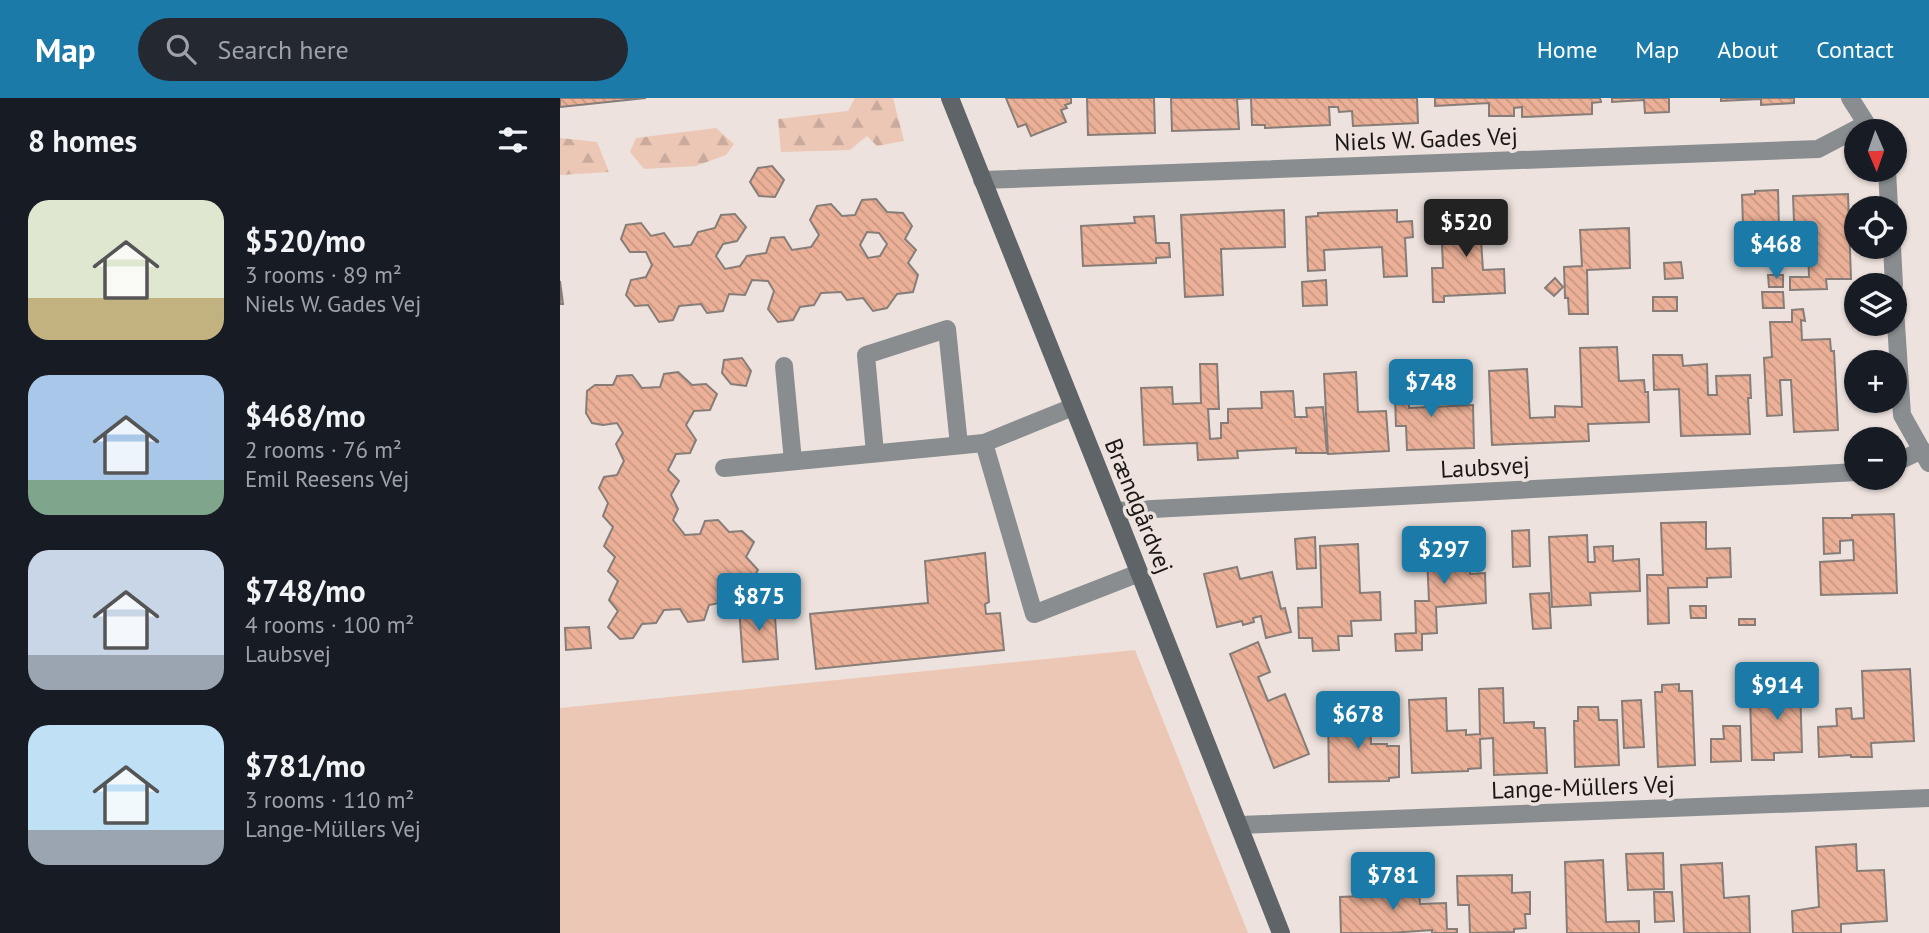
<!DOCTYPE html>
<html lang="en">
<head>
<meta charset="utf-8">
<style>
	:root { --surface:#171b24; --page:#242831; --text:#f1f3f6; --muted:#9ea1a6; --accent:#1b7aa7 }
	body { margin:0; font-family:"PT Sans",sans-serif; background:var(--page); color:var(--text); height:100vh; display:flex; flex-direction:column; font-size:26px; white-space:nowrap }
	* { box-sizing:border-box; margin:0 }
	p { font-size:23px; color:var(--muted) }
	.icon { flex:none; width:38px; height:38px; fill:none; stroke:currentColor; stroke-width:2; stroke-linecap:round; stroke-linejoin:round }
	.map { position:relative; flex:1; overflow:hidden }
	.details { display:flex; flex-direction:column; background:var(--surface); width:560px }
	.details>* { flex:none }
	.needle { width:46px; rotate:178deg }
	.tools { position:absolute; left:1284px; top:21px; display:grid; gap:14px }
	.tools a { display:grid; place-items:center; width:63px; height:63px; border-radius:50%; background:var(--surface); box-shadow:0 2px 5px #0004; font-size:35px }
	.price { position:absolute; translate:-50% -60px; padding:0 16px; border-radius:7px; background:var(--accent); color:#fff; font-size:23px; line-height:46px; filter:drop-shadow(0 2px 4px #0008) }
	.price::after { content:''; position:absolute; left:50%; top:42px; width:21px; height:16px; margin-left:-10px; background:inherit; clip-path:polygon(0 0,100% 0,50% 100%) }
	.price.selected { background:#222; color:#fff }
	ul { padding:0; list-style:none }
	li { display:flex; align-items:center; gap:21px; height:175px; padding:0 28px }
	li span { display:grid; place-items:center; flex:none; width:196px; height:140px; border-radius:21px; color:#555 }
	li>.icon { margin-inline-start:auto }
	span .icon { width:84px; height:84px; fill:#fffc; stroke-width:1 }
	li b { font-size:30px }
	h2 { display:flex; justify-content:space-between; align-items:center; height:84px; padding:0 28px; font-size:30px }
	header { display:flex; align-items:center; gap:42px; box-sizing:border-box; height:98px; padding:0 35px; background:var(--accent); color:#fff }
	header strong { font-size:33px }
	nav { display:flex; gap:38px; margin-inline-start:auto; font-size:24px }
	.search { width:490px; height:63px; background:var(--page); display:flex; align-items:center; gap:18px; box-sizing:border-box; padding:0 24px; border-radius:38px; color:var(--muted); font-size:26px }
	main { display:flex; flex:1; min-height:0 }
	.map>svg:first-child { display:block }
</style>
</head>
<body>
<header>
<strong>Map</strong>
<div class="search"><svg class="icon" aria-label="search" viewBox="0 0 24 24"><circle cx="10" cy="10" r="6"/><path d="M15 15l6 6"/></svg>Search here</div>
<nav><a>Home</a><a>Map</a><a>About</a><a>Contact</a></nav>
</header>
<main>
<section class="details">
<h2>8 homes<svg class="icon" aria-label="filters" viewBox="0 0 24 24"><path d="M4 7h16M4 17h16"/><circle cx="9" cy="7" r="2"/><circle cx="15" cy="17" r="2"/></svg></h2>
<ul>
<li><span style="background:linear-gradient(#dfe7d0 70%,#c2b280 0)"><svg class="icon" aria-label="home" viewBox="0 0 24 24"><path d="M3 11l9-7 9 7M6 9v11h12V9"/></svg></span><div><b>$520/mo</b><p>3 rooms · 89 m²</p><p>Niels W. Gades Vej</p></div></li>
<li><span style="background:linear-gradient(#a9c7e8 75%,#7fa58c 0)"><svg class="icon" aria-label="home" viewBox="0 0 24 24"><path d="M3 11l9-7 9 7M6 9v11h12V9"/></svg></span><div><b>$468/mo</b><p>2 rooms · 76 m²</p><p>Emil Reesens Vej</p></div></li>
<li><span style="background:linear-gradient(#c9d6e8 75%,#9aa5b1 0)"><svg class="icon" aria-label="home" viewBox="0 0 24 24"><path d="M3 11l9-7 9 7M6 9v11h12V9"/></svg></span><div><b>$748/mo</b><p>4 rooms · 100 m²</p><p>Laubsvej</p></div></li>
<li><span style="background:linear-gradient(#bfe0f5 75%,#9aa5b1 0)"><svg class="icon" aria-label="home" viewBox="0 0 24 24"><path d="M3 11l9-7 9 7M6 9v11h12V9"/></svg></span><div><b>$781/mo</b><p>3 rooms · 110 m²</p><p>Lange-Müllers Vej</p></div></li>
</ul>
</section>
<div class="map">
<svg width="1369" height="835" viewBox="0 0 1369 835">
	<defs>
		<pattern id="forest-firs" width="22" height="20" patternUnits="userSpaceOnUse" patternTransform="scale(1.75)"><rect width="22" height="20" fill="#ecc7b6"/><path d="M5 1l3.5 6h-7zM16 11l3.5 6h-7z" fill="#caaa9c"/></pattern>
		<pattern id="building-back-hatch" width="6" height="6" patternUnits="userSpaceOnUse" patternTransform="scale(1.75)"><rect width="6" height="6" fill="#ebb097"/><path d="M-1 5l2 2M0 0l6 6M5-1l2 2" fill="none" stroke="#c99781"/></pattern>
	</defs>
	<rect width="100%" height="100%" fill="#ede2dd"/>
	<g fill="url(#forest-firs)">
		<path d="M295,0H333L344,43L317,48L307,38L290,52L221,54L218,21L288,13Z"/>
		<path d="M156,30L174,46L166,57L136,68L84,71L70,54L76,40Z"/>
		<path d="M0,40L37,44L49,74L0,77Z"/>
	</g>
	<path fill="#ecc7b6" d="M575,552L688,835H0V610Z"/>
	<g fill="url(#building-back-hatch)" stroke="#877d78" stroke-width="2" fill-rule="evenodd">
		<path d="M0,0H86L0,9Z"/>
		<path d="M446,0H511V5L505,7L507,10L501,12L506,24L471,38L466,26L458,29Z"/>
		<path d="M527,0H594L595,35L528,37Z"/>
		<path d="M611,0H857L858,25L793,28L792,13L779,14L778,9H769L770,27L705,30V27H692L691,0L677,1L679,31L612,33Z"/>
		<path d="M875,0H1040L1041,4L1032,5V16L962,19V9L954,10V18H929V5L875,8Z"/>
		<path d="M1052,0H1109V14L1085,15L1084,2L1052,4Z"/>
		<path d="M1161,0H1234V5L1201,7V1L1161,3Z"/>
		<path d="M212,68L224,82L215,99L199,98L190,84L198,70Z"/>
		<path d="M1218,92L1219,131L1195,133V126L1183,127L1182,97L1195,96V93Z"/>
		<path d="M1288,96L1291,181H1266L1267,191L1230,192V179H1249L1248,149L1235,150L1233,98Z"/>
		<path d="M316,101L327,114L343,115L352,128L345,141L356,152L348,165L358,177L353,194L337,196L327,210L313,213L303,200L287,202L281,194L261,195L254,207L240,209L233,222L218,224L208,211L214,193L208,183L192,182L185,197L169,196L163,213L147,215L141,206L119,208L113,222L99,224L88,207L75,208L66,197L71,182L86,179L92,167L86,154H70L61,141L66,127L81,125L91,138L104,135L114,149L131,147L138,134L155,130L161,117L175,116L186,129L177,143L163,146L156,158L165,171L180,168L187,158L206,155L211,140L224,139L232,152L251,149L259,137L250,122L257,108L271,106L282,118L295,117L302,102ZM307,134L319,135L327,146L320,158L308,160L300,147Z"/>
		<path d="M931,106L932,142H921L923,172L944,171L945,195L884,198V204H873L872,170H883L881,124L916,123L915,107Z"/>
		<path d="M724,112L725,149L661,151L663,197L625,199L621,117Z"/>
		<path d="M837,112V124L852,123L853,139L845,140L847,178L824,179L822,149L764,152L765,172L748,173L746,119L758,118V115Z"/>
		<path d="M594,118L596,145H609L610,159L596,160V165L523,168L521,128L575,125L574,119Z"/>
		<path d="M1069,130L1070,170L1027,172L1028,216H1009L1008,200H1005L1004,169L1022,168L1020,132Z"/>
		<path d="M1121,164L1123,180L1105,181L1104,165Z"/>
		<path d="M1208,177H1223V189H1209Z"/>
		<path d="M995,180L1003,189L994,198L985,190Z"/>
		<path d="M766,182L767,207L743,208L742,184Z"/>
		<path d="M0,183L3,206H0Z"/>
		<path d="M1202,194H1223L1224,210H1203Z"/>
		<rect x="1093" y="199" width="24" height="14"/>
		<path d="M1243,211L1245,223L1241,222L1242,242L1270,241L1271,253H1274L1278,332L1234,334L1231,282H1220L1222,317L1207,318L1204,260L1212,259L1210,224H1232V212Z"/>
		<path d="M1057,249L1059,283L1084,282L1085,294H1088L1089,324L1028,326L1029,343L932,347L929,273L967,271L970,320L995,319V308L1022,309L1020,250Z"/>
		<path d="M1093,257H1122L1123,268L1147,266L1148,297H1157L1156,278L1190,277L1191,300H1188L1190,336L1121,338L1119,291L1094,292Z"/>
		<path d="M182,260L191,273L186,288L171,286L162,275L164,262Z"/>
		<path d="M640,266H657L659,311H648L650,341L661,340V325H668V311L702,310L701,294L733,293L735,319H747L746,310L763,309L767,355H736V350L677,353L678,360L638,362L637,345L584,347L581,290L612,289L613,306L641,305Z"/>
		<path d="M855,270L856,303L849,304V310L913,307L914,350L847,352L846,328H836L834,271Z"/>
		<path d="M118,274L132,287L146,286L157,296L150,312L134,313L126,327L136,342L130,355L116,356L108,372L119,383L111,397L118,411L113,422L125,437L140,436L145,423L158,422L169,434L182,433L194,444L186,459L198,472L189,487H175L164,504L149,507L144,522L128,524L120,511L104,512L96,525L82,526L73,540L60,541L48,529L58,513L49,502L58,483L48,473L55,459L44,448L53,429L43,418L48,405L39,390L44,379L57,377L64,363L56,346L63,335L57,325L43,327L32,325L26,315L27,293L35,287H53L57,278L72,277L82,290L100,289L104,276Z"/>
		<path d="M796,274L798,314L826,313L829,353L768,356L764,276Z"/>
		<path d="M1334,416L1337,495L1261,497L1260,464L1294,462L1293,442L1280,443V455L1264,456L1263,420H1292V417Z"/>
		<path d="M1146,424V451L1170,450L1171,479L1147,480V489L1108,490L1109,525L1088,526L1087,477H1103L1101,425Z"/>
		<path d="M969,432L970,468L953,469L952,433Z"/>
		<path d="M908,435L910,476L925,475L926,505L876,509L877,535L862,536V552L836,553L835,536L856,535L855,503H869L866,437Z"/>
		<path d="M1027,437L1028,464H1035L1034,449L1053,448V463L1079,461L1080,493L1030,495L1031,507L992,509L989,439Z"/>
		<path d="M755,439L756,470L737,471L735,441Z"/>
		<path d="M798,446L800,495L820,494L821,522L791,523L792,538H778L779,552L753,553L752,540H739L738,510L762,509L760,448Z"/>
		<path d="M425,455L429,504L425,506L426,516L440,515L444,552L256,571L250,516L368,505L365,463Z"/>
		<path d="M677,469L680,481L712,474L721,511L725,510L731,534L706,540L701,518L693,520L694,524L683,527L682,523L657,529L644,476Z"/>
		<path d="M989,495L991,530L973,531L970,496Z"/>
		<path d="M214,506L218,561L183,564L179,509Z"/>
		<path d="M1130,508H1146V520H1131Z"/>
		<rect x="1179" y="521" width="16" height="6"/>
		<path d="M29,529L31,550L6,552L5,530Z"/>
		<path d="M698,544L710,574L698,579L708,603L725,596L749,656L714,670L670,556Z"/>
		<path d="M1350,571L1354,643L1311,645L1312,659H1291V657L1259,659L1258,629L1277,628L1276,611L1291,610L1292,621L1304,620L1302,573Z"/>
		<path d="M1240,585L1242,654L1214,655V662H1192L1190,600H1210L1209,586Z"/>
		<path d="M1119,586V593H1132L1135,667L1098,669L1095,594H1102V587Z"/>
		<path d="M943,590L944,625L974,624V630H985L987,675L934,677L933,640L920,641L921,670L908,671V673L852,675L849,602L886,600L887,633L906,632V637L920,636L919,591Z"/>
		<path d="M1081,602L1084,649L1064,650L1062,603Z"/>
		<path d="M1018,609H1038L1039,622H1057L1059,667L1015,669L1014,623H1018Z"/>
		<path d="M810,615L811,646H827V648H839V679L829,680V683L769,684L768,616Z"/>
		<path d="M1163,628H1180L1181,663L1151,664V641H1164Z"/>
		<path d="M1296,746L1297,773L1324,772L1327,823L1281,826V835H1233L1232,813L1259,809L1256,749Z"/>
		<path d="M1103,755L1104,791L1068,792L1066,756Z"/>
		<path d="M1043,762L1046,824L1079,823V835H1007L1005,764Z"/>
		<path d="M1162,765L1164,800L1189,798L1190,835H1124L1121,767Z"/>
		<path d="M952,777V795L970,794V816H965L966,830L954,831V834L910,835L909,807H898L897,778Z"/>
		<path d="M858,782L860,806L886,805L887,831H897V835H872V832L830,835H781L780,799L824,797L823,783Z"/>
		<path d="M1094,794H1112L1114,823L1095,824Z"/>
	</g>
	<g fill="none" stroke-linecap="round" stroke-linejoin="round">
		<g stroke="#898d90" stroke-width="18">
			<path d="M224,268L233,363"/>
			<path d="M424,345L474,516L579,475"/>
			<path d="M315,355L306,257L387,231L399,347"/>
			<path d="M164,370L424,345L513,309"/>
		</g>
		<g stroke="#898d90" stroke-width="18">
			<path d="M1290,0L1311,33"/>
			<path d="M1327,72L1329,110"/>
			<path d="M422,82L1258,51L1306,26"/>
			<path d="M1332,149L1334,187"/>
			<path d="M1335,211L1342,317L1369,365"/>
			<path d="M1335,365L1362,352"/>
			<path d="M555,413L1297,374"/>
			<path d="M679,727L1369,700"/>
		</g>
		<path stroke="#5e6468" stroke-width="18" d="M390,0L555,413L721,835"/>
	</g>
	<g text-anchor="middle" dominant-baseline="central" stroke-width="7" stroke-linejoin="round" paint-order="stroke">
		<g font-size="24" fill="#1b1715" stroke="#ede2dd">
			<text transform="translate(866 41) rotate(-2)">Niels W. Gades Vej</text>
			<text transform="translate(925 369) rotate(-3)">Laubsvej</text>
			<text transform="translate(579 408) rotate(68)">Brændgårdvej</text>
			<text transform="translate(1023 689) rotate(-2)">Lange-Müllers Vej</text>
		</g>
	</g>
</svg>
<div class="tools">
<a><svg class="needle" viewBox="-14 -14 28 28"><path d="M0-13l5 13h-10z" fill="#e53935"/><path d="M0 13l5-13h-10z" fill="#9ea1a6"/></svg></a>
<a><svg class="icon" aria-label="locate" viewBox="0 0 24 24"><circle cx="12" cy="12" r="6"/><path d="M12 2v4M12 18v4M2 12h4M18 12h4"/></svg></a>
<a><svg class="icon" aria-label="layers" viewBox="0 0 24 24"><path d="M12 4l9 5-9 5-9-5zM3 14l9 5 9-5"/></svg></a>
<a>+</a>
<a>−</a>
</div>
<b class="price selected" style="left:906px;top:161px">$520</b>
<b class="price" style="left:1216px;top:183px">$468</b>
<b class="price" style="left:871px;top:321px">$748</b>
<b class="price" style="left:884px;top:488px">$297</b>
<b class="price" style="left:199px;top:535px">$875</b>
<b class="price" style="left:1217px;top:624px">$914</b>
<b class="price" style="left:798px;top:653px">$678</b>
<b class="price" style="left:833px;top:814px">$781</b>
</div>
</main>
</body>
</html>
